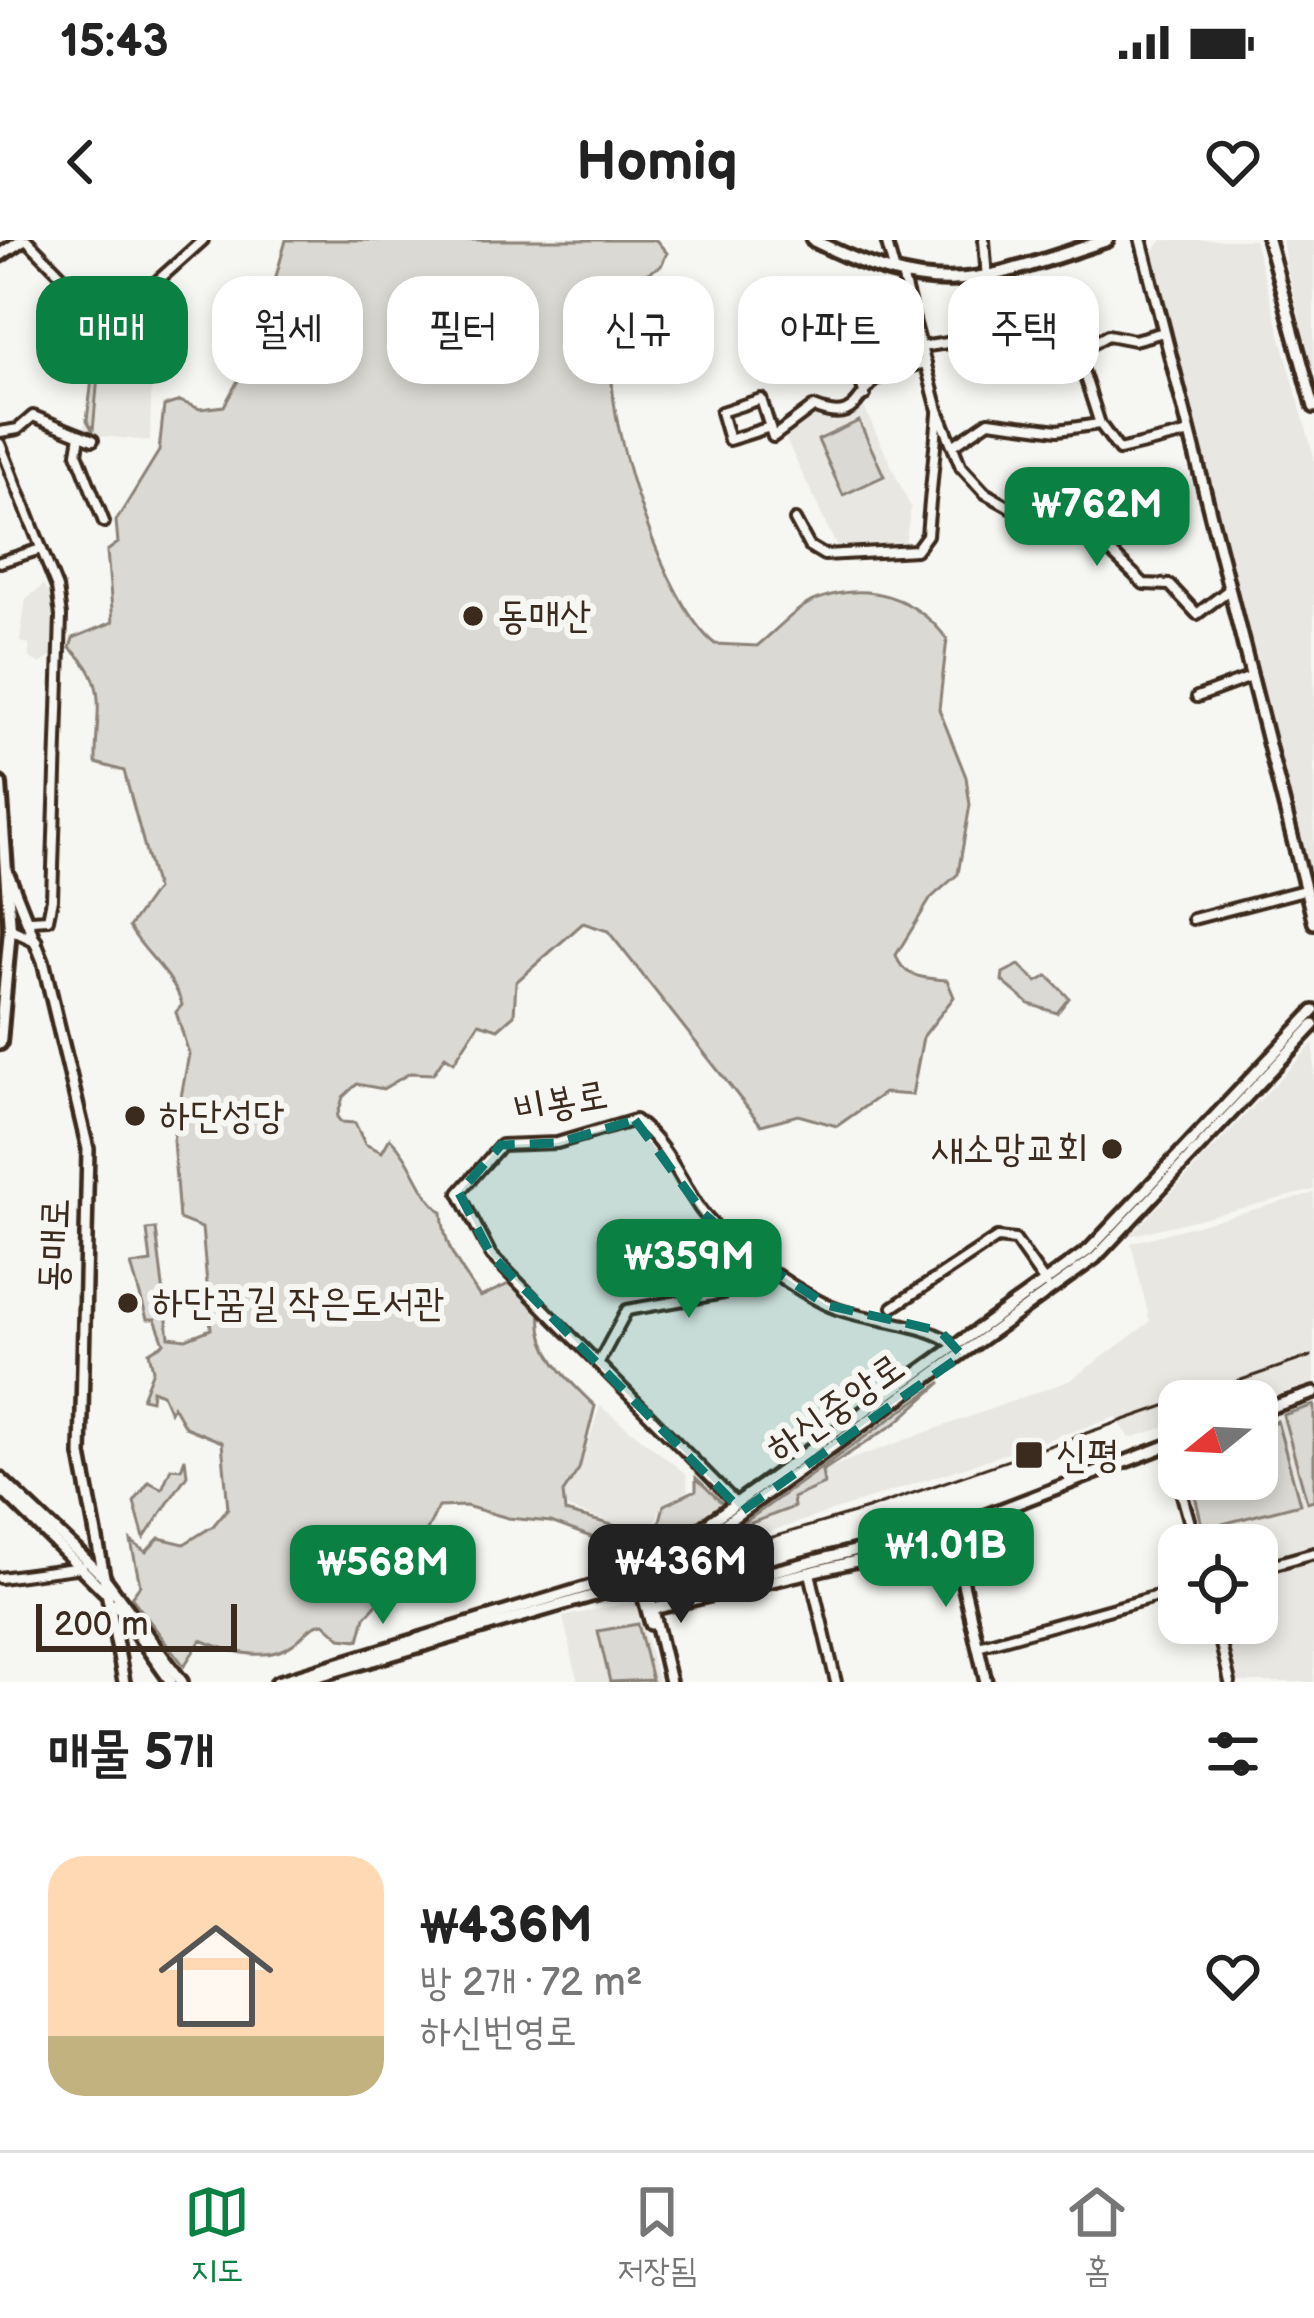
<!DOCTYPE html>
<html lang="ko">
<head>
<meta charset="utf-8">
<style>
	:root { --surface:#fff; --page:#f2f2f2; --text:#222; --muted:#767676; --line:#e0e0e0; --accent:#0b8043 }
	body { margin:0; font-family:"Balsamiq Sans","Poor Story",sans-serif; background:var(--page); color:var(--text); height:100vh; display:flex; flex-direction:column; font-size:45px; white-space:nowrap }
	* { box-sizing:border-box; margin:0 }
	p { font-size:39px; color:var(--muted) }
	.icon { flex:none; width:66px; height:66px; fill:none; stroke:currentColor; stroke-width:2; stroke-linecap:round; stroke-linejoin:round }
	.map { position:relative; height:1442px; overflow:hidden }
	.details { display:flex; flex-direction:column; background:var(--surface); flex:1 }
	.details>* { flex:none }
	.top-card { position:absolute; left:36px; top:36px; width:1242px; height:108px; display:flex; gap:24px }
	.needle { width:78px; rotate:252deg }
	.fabs { position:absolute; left:1158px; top:1140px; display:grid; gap:24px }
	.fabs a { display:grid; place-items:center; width:120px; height:120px; border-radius:24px; background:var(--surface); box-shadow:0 6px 18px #0003; font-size:60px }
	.scale { position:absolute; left:36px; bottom:30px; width:201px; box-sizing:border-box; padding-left:12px; border:6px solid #3b2a1e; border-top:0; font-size:33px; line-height:42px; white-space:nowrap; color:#3b2a1e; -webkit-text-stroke:9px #f6f6f2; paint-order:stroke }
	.price { position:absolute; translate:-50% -102px; padding:0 27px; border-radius:24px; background:var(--accent); color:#fff; font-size:39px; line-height:78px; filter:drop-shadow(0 3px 6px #0008) }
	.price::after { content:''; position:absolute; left:50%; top:72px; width:36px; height:27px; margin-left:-18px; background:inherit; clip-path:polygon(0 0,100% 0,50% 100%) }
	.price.active { background:#222; color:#fff }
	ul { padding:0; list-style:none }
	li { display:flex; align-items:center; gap:36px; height:300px; padding:0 48px }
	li+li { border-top:3px solid var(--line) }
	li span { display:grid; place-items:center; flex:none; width:336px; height:240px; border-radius:36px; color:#555 }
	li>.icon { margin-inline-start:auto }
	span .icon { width:144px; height:144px; fill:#fffc; stroke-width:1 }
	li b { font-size:51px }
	h2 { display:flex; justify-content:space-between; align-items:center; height:144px; padding:0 48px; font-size:51px }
	.chip { padding:0 42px; border-radius:36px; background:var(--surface); box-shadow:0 6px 18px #0003; font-size:42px; line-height:108px }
	.chip.active { background:var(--accent); color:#fff }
	.status { display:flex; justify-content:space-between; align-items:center; height:84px; padding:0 60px; background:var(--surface); direction:ltr }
	.status svg { height:33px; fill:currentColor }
	header { display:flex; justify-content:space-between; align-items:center; height:156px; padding:0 48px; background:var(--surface); font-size:54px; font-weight:600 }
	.dock { display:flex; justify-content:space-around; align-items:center; height:168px; border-top:3px solid var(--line); background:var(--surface); font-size:33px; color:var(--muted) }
	.dock a { display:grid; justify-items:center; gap:6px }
	.dock .active { color:var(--accent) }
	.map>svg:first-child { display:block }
</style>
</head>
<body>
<div class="status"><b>15:43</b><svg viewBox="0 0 49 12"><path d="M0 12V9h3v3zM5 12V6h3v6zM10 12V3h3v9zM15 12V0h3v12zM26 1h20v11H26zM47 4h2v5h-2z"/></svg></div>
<header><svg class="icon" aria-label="back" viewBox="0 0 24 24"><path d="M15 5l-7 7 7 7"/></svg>Homiq<svg class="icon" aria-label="heart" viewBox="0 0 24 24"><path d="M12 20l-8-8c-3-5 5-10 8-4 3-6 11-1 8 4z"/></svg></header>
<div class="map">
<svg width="1314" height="1442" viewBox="0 0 1314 1442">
	<rect width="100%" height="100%" fill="#f6f6f2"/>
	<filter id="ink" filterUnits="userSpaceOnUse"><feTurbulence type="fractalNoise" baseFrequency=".00833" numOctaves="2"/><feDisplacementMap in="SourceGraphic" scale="24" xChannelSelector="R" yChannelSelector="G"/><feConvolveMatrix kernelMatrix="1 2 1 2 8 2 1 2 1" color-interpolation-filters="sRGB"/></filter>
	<g filter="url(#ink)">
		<g fill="#e8e7e2">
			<path d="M1162,0H1254L1314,217V649L1149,16Z"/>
			<path d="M1282,0H1314V132L1287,29Z"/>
			<path d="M79,65L153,68L150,201L83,194L92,140L66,135Z"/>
			<path d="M863,165L911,268L905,303L837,307L786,199L814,172L833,182L850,178Z"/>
			<path d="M44,345L55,365V414L40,424L29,417V404L20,402L26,359Z"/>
			<path d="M1314,803V950L1130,996Z"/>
			<path d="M1314,953V1144L1253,1161H1179V1183L1130,1198L1116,1177L714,1310L735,1287L825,1229L1071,1140L1150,1082L1131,1003Z"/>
			<path d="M600,1166L686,1234L688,1251L663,1264L649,1295L564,1267L565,1247L580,1229Z"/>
			<path d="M1314,1170V1442H1235L1221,1383H1257V1305H1202L1186,1239H1257V1187Z"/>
			<path d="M635,1361L659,1442H578L563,1377Z"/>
		</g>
		<g fill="#dad9d3" stroke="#8a8278" stroke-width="3">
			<path d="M286,0H656L667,13L661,26L634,40C625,67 613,102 612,131C610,194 665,365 715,404L757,406C775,392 797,366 818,359C870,341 916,358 947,399L939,469L966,537L970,565L958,634L931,658L896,715C903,739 926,738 947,740L954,757L923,797L912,855L884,853L837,886L798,875L761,885L608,691L583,683L516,742L514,775L498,789L479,783L454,822L445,816L433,834L410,833L383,849L357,844L343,857L337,877L341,882L355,883L365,904L382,912L390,898C414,921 418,953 442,972C444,1010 460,1026 480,1057L511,1043L541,1073C536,1112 570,1142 595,1166L579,1229L563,1253L565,1272L649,1295L659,1285L664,1265L696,1250V1238L723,1264L681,1297L642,1316L551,1282L508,1278L466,1266L438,1267L410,1327L365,1377L359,1400L341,1398L324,1383C308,1385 306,1395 293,1404C267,1424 227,1411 201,1400L184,1426L131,1357L140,1345L131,1301L146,1312L159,1298L184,1304L213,1286L228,1268L222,1202L185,1187L173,1166L170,1172L162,1154L152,1150L151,1160L142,1158L153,1130L149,1112L164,1103L155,1079H147L131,1025L151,1022L147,990L156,989L169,1097L186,1099L211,1089L202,988L179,979L173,900L189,814L176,772L182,765C174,734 146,716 129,687L156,649L124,531L96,523C95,471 111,443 70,408L73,398L113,382L107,311L118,303L116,281L159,211L164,166L180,161L200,169L224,166L257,106Z"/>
			<path d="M84,67L150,69L152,124L92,118L99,82L131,79H87L79,122L99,125L93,191L87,180L92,139L70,132Z"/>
			<path d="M859,181L884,236L843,255L818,200Z"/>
			<path d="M1019,725L1037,742L1048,736L1069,758L1057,773L1029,764L1002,741L1003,733Z"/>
			<path d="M942,1142L896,1183L822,1231L824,1244L793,1258L794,1267L735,1289Z"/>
			<path d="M1314,1165V1260L1307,1262L1283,1175Z"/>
			<path d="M1277,1181L1300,1264L1203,1289L1191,1239H1257V1188Z"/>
			<path d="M185,1218L187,1235L144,1298L134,1262L149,1242L162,1249L171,1228L181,1229Z"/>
			<path d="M638,1384L652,1440L610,1442L598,1391Z"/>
		</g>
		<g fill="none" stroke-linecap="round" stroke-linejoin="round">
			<g stroke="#3b2a1e" stroke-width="16">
				<g id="minor">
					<path d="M27,0L76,50L145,52L203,0"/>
					<path d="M886,0L895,33"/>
					<path d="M984,0L987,39"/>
					<path d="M902,35L938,170L961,227L985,253L1033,280L1093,295L1144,344L1170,345L1197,374L1230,349"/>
					<path d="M77,52L87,61L149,65"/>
					<path d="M921,107L993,96L1030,116L1077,112L1108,95L1134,100L1164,92"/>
					<path d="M1077,112L1100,184L1119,210L1190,193"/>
					<path d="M865,155L848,103L855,91L909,62"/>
					<path d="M770,187L729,200L721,172L761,159L773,197L813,167C862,187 853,150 886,133C897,127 914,126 926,123"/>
					<path d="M0,192L18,189L33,176L93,200"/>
					<path d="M80,195L77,213L104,282"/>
					<path d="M0,204L57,348L61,376L52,659L48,679L31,680"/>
					<path d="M954,205L989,181L1058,190L1099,184"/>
					<path d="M795,280L809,306L824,315L916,310L927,295L938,174"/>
					<path d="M0,322L41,309"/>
					<path d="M1197,457L1251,437"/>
					<path d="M1193,679L1304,650"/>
					<path d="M893,1067L997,998L1015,1000L1046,1044"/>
					<path d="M599,1122L627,1070L724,1053L759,1020"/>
					<path d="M1168,1205L1196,1305"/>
					<path d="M737,1264L491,1015L459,953L501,905L557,903L635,880C666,903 679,938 700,969C722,1000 791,1047 825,1064C863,1083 930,1081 954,1106"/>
					<path d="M1257,1329L1314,1313"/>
					<path d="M810,1333L836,1442"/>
					<path d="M0,1338L82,1327"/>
					<path d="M1216,1383L1230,1442"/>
					<path d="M978,1406L1179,1350"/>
				</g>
			</g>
			<g stroke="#3b2a1e" stroke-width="18">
				<g id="tertiary">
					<path d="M1141,0L1314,683"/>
					<path d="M1268,0L1314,167"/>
					<path d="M9,636L43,721L88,909L81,1215L124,1442"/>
					<path d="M10,689L36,701"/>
					<path d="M1257,1172L1314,1153"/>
					<path d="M0,1238L103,1336L182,1442"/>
					<path d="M0,1248L104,1351"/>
					<path d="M950,1288L986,1442"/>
					<path d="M655,1334L703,1349L945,1288"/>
					<path d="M645,1336L670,1442"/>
					<path d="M638,1337L651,1384"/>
					<path d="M115,1363L171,1442"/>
					<path d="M653,1369L882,1315L1179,1201"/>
					<path d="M277,1442L643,1330L1089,1010L1314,771"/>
					<path d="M298,1442L646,1340L1095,1018L1314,785"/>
				</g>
			</g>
			<g stroke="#3b2a1e" stroke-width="20">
				<g id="secondary">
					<path d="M813,0C941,64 980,41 1107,0"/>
					<path d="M0,15L22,0"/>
					<path d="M0,544L10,689L0,803"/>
				</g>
			</g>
			<use href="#minor" stroke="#f6f6f2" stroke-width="8"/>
			<use href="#tertiary" stroke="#f6f6f2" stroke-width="9"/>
			<use href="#secondary" stroke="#f6f6f2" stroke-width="10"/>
			<g stroke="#3b2a1e" stroke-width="3">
				<path d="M1180,1161L1311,1116"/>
				<path d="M702,1318L867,1269L1179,1161"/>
			</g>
		</g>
	</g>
	<path fill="#0f766e" fill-opacity="0.2" stroke="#0f766e" stroke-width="9" stroke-dasharray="24 15" stroke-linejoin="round" d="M635,880L704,974L759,1020L826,1065L940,1091L962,1115L742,1271L491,1015L459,953L501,905L557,903Z"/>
	<g fill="#3b2a1e" stroke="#f6f6f2" stroke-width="4.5">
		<circle cx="473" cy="376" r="12"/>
		<circle cx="135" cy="876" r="12"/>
		<circle cx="1112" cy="909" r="12"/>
		<circle cx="128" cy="1063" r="12"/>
		<rect x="1014" y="1200" width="30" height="30" rx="6"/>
	</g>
	<g text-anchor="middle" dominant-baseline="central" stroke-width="12" stroke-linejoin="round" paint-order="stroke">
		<g font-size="39" fill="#3b2a1e" stroke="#f6f6f2" text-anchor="start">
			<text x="497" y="376">동매산</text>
			<text x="159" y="876">하단성당</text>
			<text x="1088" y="909" text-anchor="end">새소망교회</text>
			<text x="152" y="1063">하단꿈길 작은도서관</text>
			<text x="1056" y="1215">신평</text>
		</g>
		<g font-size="39" fill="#3b2a1e" stroke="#f6f6f2">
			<text transform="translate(561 863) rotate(-10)">비봉로</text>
			<text transform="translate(55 1005) rotate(-88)">동매로</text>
			<text transform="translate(836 1168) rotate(-35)">하신중앙로</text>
		</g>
	</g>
</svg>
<div class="fabs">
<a><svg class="needle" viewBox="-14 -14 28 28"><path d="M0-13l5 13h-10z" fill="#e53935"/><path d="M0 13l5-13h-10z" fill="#767676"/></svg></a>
<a><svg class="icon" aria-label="locate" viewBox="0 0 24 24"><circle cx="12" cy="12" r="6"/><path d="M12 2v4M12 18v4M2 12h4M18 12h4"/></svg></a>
</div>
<div class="scale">200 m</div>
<b class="price" style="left:1097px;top:329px">₩762M</b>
<b class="price" style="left:689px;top:1081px">₩359M</b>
<b class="price" style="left:946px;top:1370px">₩1.01B</b>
<b class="price active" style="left:681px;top:1386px">₩436M</b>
<b class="price" style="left:383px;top:1387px">₩568M</b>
<div class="top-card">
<a class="chip active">매매</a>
<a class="chip">월세</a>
<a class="chip">필터</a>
<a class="chip">신규</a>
<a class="chip">아파트</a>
<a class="chip">주택</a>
</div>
</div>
<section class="details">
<h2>매물 5개<svg class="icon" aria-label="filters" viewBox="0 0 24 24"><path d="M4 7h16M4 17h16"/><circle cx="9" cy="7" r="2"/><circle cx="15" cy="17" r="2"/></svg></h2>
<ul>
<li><span style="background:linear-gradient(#ffd9b3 75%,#c2b280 0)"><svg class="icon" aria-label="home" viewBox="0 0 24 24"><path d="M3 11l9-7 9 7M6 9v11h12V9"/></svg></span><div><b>₩436M</b><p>방 2개 · 72 m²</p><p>하신번영로</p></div><svg class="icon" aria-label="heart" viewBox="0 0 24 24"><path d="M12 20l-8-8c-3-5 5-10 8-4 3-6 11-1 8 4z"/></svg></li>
</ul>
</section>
<nav class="dock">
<a class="active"><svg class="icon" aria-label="map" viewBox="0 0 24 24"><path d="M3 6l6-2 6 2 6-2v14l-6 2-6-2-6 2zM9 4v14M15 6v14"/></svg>지도</a>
<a><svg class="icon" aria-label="saved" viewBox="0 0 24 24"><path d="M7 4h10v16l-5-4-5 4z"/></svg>저장됨</a>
<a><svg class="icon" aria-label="home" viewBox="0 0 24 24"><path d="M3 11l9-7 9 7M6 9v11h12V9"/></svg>홈</a>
</nav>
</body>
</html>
